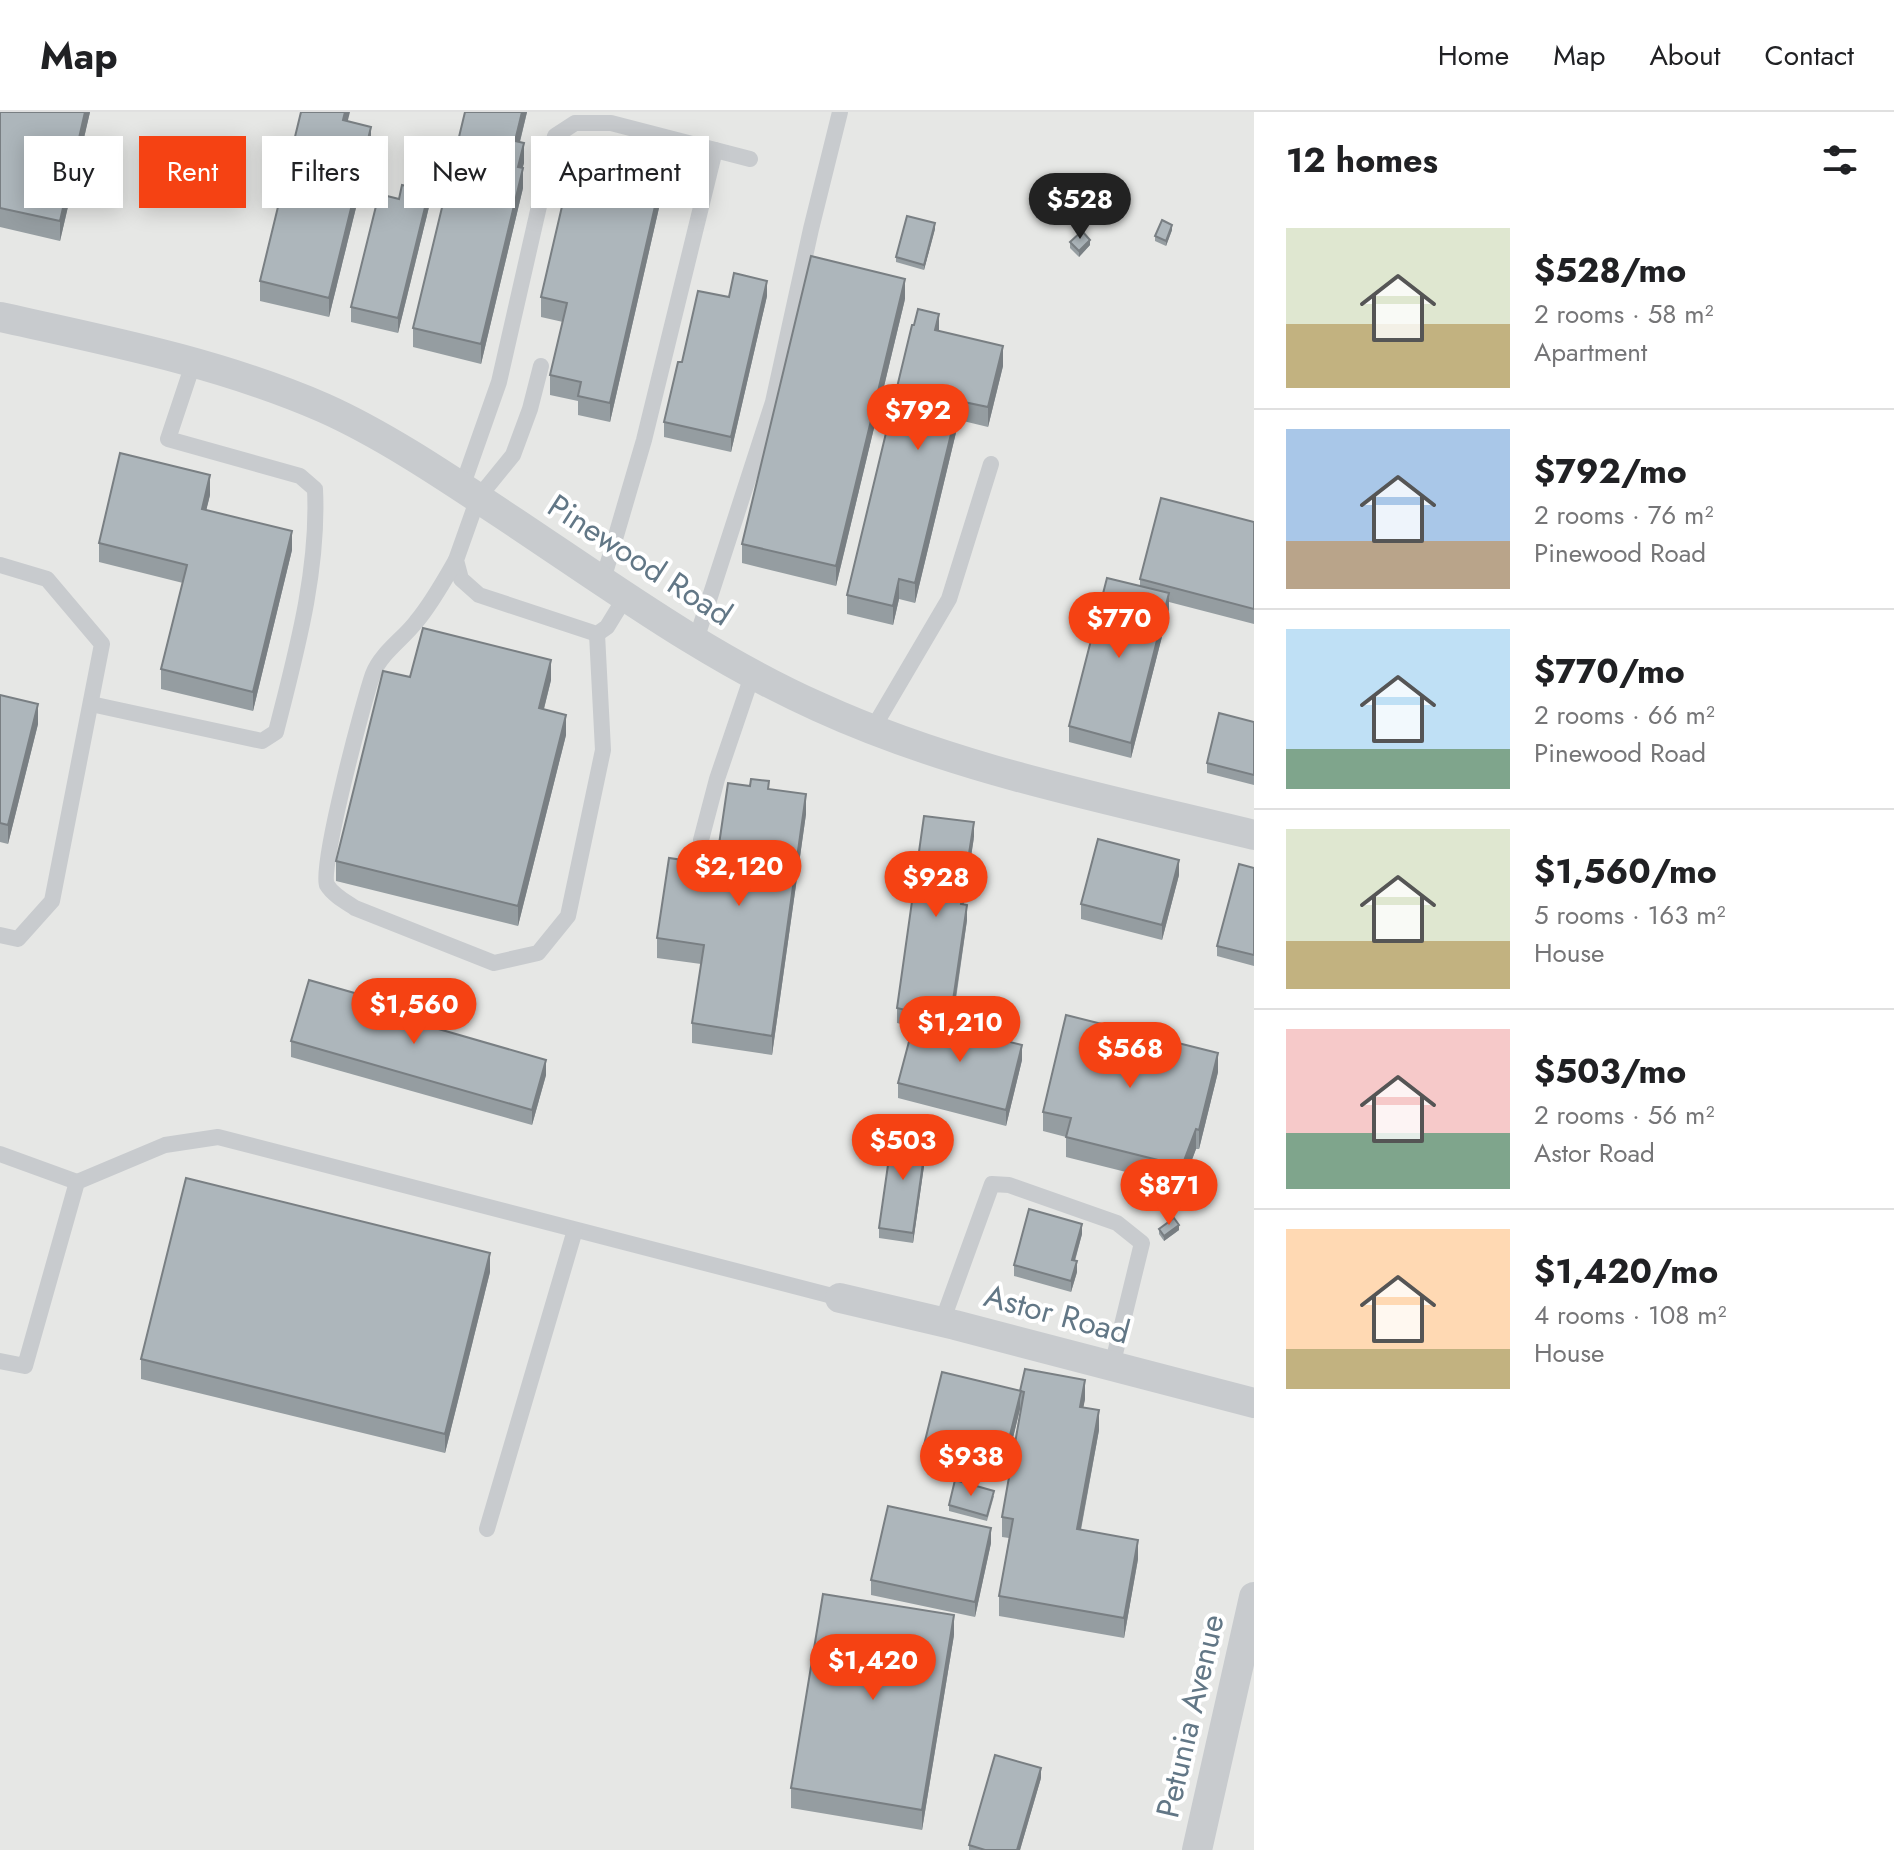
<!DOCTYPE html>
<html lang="en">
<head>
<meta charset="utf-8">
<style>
	:root { --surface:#fff; --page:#f6f6f6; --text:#202124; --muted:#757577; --line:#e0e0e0; --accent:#f54213 }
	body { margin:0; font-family:Jost,sans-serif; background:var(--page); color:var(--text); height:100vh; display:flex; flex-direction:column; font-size:30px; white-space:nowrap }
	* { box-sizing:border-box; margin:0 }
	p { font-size:26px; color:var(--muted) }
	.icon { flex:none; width:44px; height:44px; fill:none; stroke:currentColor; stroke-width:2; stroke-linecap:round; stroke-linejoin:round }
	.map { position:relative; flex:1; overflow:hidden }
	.side { display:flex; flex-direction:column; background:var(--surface); width:640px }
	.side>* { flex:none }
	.hud { position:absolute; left:24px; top:24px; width:760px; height:72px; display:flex; gap:16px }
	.price { position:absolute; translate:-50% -68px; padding:0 18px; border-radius:28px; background:var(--accent); color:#fff; font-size:26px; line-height:52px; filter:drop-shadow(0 2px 4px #0008) }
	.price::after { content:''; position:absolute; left:50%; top:48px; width:24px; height:18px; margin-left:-12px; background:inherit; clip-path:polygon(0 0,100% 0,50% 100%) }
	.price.current { background:#222; color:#fff }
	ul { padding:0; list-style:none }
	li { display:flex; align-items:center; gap:24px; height:200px; padding:0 32px }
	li+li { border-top:2px solid var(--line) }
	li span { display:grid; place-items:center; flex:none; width:224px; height:160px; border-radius:0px; color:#555 }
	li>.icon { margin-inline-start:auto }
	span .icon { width:96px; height:96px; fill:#fffc; stroke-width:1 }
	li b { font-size:34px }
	h2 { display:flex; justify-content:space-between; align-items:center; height:96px; padding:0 32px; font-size:34px }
	.chip { padding:0 28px; border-radius:0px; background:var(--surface); box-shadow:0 4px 20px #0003; font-size:28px; line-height:72px }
	.chip.current { background:var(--accent); color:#fff }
	header { display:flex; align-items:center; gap:48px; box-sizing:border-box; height:112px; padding:0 40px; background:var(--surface); border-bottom:2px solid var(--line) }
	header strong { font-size:38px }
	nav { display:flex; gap:44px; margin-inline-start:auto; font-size:28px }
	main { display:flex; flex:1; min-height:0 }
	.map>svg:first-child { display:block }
</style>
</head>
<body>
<header>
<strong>Map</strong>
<nav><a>Home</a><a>Map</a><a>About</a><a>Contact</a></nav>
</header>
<main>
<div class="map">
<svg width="1254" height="1738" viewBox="0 0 1254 1738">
	<rect width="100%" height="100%" fill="#f6f6f2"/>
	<rect fill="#e6e7e5" x="0" y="0" width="1254" height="1738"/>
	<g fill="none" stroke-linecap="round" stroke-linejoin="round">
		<g stroke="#c8cbce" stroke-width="16">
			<path d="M541,254L530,297L513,343L478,386L456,448L461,467L479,483L597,522L607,515L626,484"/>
			<path d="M462,375L499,270L555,24L575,11H611L750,47"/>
			<path d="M456,448C444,469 432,491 416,510C403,527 381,541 373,562C364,587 319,756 327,773C333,783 346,790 355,796L494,851L538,841L568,804L603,638L597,522"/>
			<path d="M0,453L47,467L102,532L52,789L18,827L0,823"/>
			<path d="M603,468L644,328L715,38"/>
			<path d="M696,528L773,290L811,117L840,0"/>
			<path d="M91,592L262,629L276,620C296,541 319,459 315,377L300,364L168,327L193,252"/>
			<path d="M872,618L949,487L991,352"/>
			<path d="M701,728L717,667L753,561"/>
			<path d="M0,1042L77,1070"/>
			<path d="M942,1210L992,1072L1009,1073L1117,1111L1142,1131L1112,1254"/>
			<path d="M0,1249L25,1254L77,1070L165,1033L218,1025L840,1186"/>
			<path d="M487,1417L575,1118"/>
		</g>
		<g stroke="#c8cbce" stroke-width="30">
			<path d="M0,205C109,229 221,251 324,296C380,321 439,360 490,394C597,464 702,543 819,595C957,658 1108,687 1254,723"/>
			<path d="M840,1186L955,1213L1254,1291"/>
			<path d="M1197,1738L1254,1485"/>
		</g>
	</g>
	<g fill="#959da1">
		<path d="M0,0H90L60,129L0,115Z"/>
		<path d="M465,0H527L520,30L524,51L522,56L523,76L481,252L413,235V216Z"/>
		<path d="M348,9L371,35L329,205L260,189V169Z"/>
		<path d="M664,74L610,310L578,303V289L550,283V263L563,210L541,205V185Z"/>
		<path d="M429,95L398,221L351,210V195Z"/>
		<path d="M935,117L924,158L896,150V145Z"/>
		<path d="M1172,118L1166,134L1155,129V124Z"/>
		<path d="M1070,130L1090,133L1079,145L1070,136Z"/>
		<path d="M767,184L731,340L664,325V310L682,250L729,185Z"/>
		<path d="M905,187L836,474L742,451V432Z"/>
		<path d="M939,219L1003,254L988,315L959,308L915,491L899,487L893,513L847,502V483Z"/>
		<path d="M210,383L206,398L292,438L253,599L161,577V557L183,471L99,450V431Z"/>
		<path d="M1254,410V512L1169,490V497L1131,646L1069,630V614L1140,474V467Z"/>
		<path d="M410,565L551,568L544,597L566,623L518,814L336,769V749Z"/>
		<path d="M0,583L38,612L8,732L0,730Z"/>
		<path d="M1254,610V673L1207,661V651Z"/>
		<path d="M769,677L806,702L772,943L692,931V911L701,852L657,846V826L716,753Z"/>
		<path d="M974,725L964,792L967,808L952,916L1022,948L1006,1014L898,986V971L913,915L897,911V896Z"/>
		<path d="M1254,756V854L1217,844V834Z"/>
		<path d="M1179,763L1162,828L1081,807V792Z"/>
		<path d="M400,906L546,963L532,1013L291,945V929Z"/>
		<path d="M1218,960L1199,1037H1196L1182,1074L1066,1045V1025L1043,1019V1000Z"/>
		<path d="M927,1033L913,1131L879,1126V1116Z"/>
		<path d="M1159,1117L1179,1118L1164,1129L1159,1122Z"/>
		<path d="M1082,1122L1075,1149L1077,1160L1071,1180L1014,1164V1153Z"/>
		<path d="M490,1160L445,1341L141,1267V1247Z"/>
		<path d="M1020,1279L1085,1287L1083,1295L1099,1318L1081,1418L1138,1447L1124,1526L999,1504V1484L1009,1426L1002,1425V1405L1021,1299L1020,1297L1008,1346L975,1338L969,1363L923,1352V1337Z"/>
		<path d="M994,1384L987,1409L949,1399V1393Z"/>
		<path d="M991,1431L975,1505L871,1483V1468Z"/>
		<path d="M954,1523L922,1718L791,1696V1676Z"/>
		<path d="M1041,1666L1020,1738H969V1733Z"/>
	</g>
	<g fill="#797f83">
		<path d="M85,0H90L60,129V109Z"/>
		<path d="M345,0H350L343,28V8Z"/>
		<path d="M522,0H527L515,49V29Z"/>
		<path d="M371,15V35L329,205V186Z"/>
		<path d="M524,31V51L518,75V55Z"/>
		<path d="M664,55V74L610,310V291Z"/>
		<path d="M523,56V76L481,252V232Z"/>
		<path d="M429,79V95L398,221V206Z"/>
		<path d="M935,111V117L924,158V153Z"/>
		<path d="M1172,113V118L1166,134V129Z"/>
		<path d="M1090,128V133L1079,145V139Z"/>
		<path d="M905,167V187L836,474V454Z"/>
		<path d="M767,169V184L731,340V325Z"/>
		<path d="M939,202V222L935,218Z"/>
		<path d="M1003,234V254L988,315V295Z"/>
		<path d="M959,289V308L915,491V471Z"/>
		<path d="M210,363V383L202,416V397Z"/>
		<path d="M292,419V438L253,599V580Z"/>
		<path d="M899,467V487L893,513V494Z"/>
		<path d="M1169,481V497L1131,646V631Z"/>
		<path d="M551,548V568L539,616V596Z"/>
		<path d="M38,592V612L8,732V713Z"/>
		<path d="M566,603V623L518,814V794Z"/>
		<path d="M806,682V702L772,943V924Z"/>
		<path d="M974,710V725L961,807V792Z"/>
		<path d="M1179,748V763L1162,828V813Z"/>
		<path d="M967,793V808L950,924V909Z"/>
		<path d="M1022,933V948L1006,1014V998Z"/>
		<path d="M1218,941V960L1199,1037V1018Z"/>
		<path d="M546,948V963L532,1013V998Z"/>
		<path d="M1196,1017V1037L1182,1074V1054Z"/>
		<path d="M927,1023V1033L913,1131V1121Z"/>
		<path d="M1082,1112V1122L1072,1158V1148Z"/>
		<path d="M1179,1113V1118L1164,1129V1124Z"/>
		<path d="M490,1141V1160L445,1341V1322Z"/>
		<path d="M1077,1149V1160L1071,1180V1169Z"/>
		<path d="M1085,1268V1287L1080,1314V1295Z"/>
		<path d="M1020,1282V1297L1008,1346V1331Z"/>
		<path d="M1099,1298V1318L1077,1437V1417Z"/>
		<path d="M975,1323V1338L969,1363V1348Z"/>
		<path d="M991,1416V1431L975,1505V1490Z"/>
		<path d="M1138,1428V1447L1124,1526V1506Z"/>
		<path d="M954,1503V1523L922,1718V1698Z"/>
		<path d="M1041,1656V1666L1020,1738H1017Z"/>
	</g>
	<g fill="#adb6bb" stroke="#797f83" stroke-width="2">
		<path d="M0,0H85L60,109L0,96Z"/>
		<path d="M301,0H345L343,8L371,15L329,186L260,169Z"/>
		<path d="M465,0H522L515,29L524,31L518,55L523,56L481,232L413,216Z"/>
		<path d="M576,34L664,55L610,291L578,284L581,270L550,263L567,191L541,185Z"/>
		<path d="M402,73L429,79L398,206L351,195L379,82L399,87Z"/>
		<path d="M907,104L935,111L924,153L896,145Z"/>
		<path d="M1162,108L1172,113L1166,129L1155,124Z"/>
		<path d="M1082,119L1090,128L1079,139L1070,130Z"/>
		<path d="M811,144L905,167L836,454L742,432Z"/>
		<path d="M734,161L767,169L731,325L664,310L678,250H682L698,179L729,185Z"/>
		<path d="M918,197L939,202L935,218L1003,234L988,295L959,289L915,471L899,467L893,494L847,483L912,213H914Z"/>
		<path d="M120,341L210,363L202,397L292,419L253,580L161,557L187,453L99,431Z"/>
		<path d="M1161,386L1254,410V497L1140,467Z"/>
		<path d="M1107,466L1169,481L1131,631L1069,614Z"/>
		<path d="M423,516L551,548L539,596L566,603L518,794L336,749L383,559L410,565Z"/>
		<path d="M0,583L38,592L8,713L0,711Z"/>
		<path d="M1219,601L1254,610V663L1207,651Z"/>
		<path d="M751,667L769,669L768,677L806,682L772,924L692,911L704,833L657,826L669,746L716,753L728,671L750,674Z"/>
		<path d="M924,704L974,710L961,792L967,793L950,909L897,896Z"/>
		<path d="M1098,727L1179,748L1162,813L1081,792Z"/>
		<path d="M1239,752L1254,756V843L1217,834Z"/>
		<path d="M309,868L400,894L397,905L546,948L532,998L291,929Z"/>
		<path d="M1066,903L1218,941L1199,1018L1196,1017L1182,1054L1066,1025L1071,1006L1043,1000Z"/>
		<path d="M915,907L1022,933L1006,998L898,971Z"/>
		<path d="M893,1018L927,1023L913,1121L879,1116Z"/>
		<path d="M186,1066L490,1141L445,1322L141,1247Z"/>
		<path d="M1029,1097L1082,1112L1072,1148L1077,1149L1071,1169L1014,1153Z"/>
		<path d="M1174,1106L1179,1113L1164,1124L1159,1117Z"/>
		<path d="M1025,1257L1085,1268L1080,1295L1099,1298L1077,1417L1138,1428L1124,1506L999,1484L1013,1407L1002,1405L1024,1280L1020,1279Z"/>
		<path d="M942,1260L1021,1279L1008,1331L975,1323L969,1348L923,1337Z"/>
		<path d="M955,1368L994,1379L987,1404L949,1393Z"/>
		<path d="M888,1394L991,1416L975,1490L871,1468Z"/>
		<path d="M823,1482L954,1503L922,1698L791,1676Z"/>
		<path d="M995,1643L1041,1656L1017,1738H985L969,1733Z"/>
	</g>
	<g text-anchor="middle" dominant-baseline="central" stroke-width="8" stroke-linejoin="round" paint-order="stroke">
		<g font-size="32" fill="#627786" stroke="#fff">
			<text transform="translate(640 448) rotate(33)">Pinewood Road</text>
			<text transform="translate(1057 1202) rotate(15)">Astor Road</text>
			<text transform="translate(1190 1604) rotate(-77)">Petunia Avenue</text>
		</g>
	</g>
</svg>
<b class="price current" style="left:1080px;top:129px">$528</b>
<b class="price" style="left:918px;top:340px">$792</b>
<b class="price" style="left:1119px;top:548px">$770</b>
<b class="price" style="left:739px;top:796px">$2,120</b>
<b class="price" style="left:936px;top:807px">$928</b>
<b class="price" style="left:414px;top:934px">$1,560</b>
<b class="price" style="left:960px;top:952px">$1,210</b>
<b class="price" style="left:1130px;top:978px">$568</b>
<b class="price" style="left:903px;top:1070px">$503</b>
<b class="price" style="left:1169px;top:1115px">$871</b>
<b class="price" style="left:971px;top:1386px">$938</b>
<b class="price" style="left:873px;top:1590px">$1,420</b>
<div class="hud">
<a class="chip">Buy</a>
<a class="chip current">Rent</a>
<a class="chip">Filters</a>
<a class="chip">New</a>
<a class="chip">Apartment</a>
</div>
</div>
<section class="side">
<h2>12 homes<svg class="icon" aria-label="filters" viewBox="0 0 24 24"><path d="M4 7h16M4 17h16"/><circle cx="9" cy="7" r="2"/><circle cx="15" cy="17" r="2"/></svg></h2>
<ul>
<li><span style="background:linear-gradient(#dfe7d0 60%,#c2b280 0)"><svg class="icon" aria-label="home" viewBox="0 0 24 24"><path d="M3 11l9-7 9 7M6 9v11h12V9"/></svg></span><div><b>$528/mo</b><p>2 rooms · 58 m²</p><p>Apartment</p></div></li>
<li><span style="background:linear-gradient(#a9c7e8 70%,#b9a48a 0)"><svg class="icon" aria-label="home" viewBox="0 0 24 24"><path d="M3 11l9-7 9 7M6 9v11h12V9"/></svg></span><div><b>$792/mo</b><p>2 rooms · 76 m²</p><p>Pinewood Road</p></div></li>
<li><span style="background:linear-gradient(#bfe0f5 75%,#7fa58c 0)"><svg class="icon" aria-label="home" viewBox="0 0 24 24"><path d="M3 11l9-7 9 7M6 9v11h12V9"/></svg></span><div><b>$770/mo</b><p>2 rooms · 66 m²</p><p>Pinewood Road</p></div></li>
<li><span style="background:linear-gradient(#dfe7d0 70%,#c2b280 0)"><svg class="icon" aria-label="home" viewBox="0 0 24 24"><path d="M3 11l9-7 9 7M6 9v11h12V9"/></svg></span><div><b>$1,560/mo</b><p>5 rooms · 163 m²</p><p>House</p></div></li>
<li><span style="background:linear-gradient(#f6c9c9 65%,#7fa58c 0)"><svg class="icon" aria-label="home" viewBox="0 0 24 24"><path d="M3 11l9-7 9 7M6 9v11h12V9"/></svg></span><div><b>$503/mo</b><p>2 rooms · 56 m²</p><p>Astor Road</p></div></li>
<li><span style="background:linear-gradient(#ffd9b3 75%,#c2b280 0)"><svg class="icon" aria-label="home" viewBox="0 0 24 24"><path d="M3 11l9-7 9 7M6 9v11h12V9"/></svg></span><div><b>$1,420/mo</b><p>4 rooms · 108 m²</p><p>House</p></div></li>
</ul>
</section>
</main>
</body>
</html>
